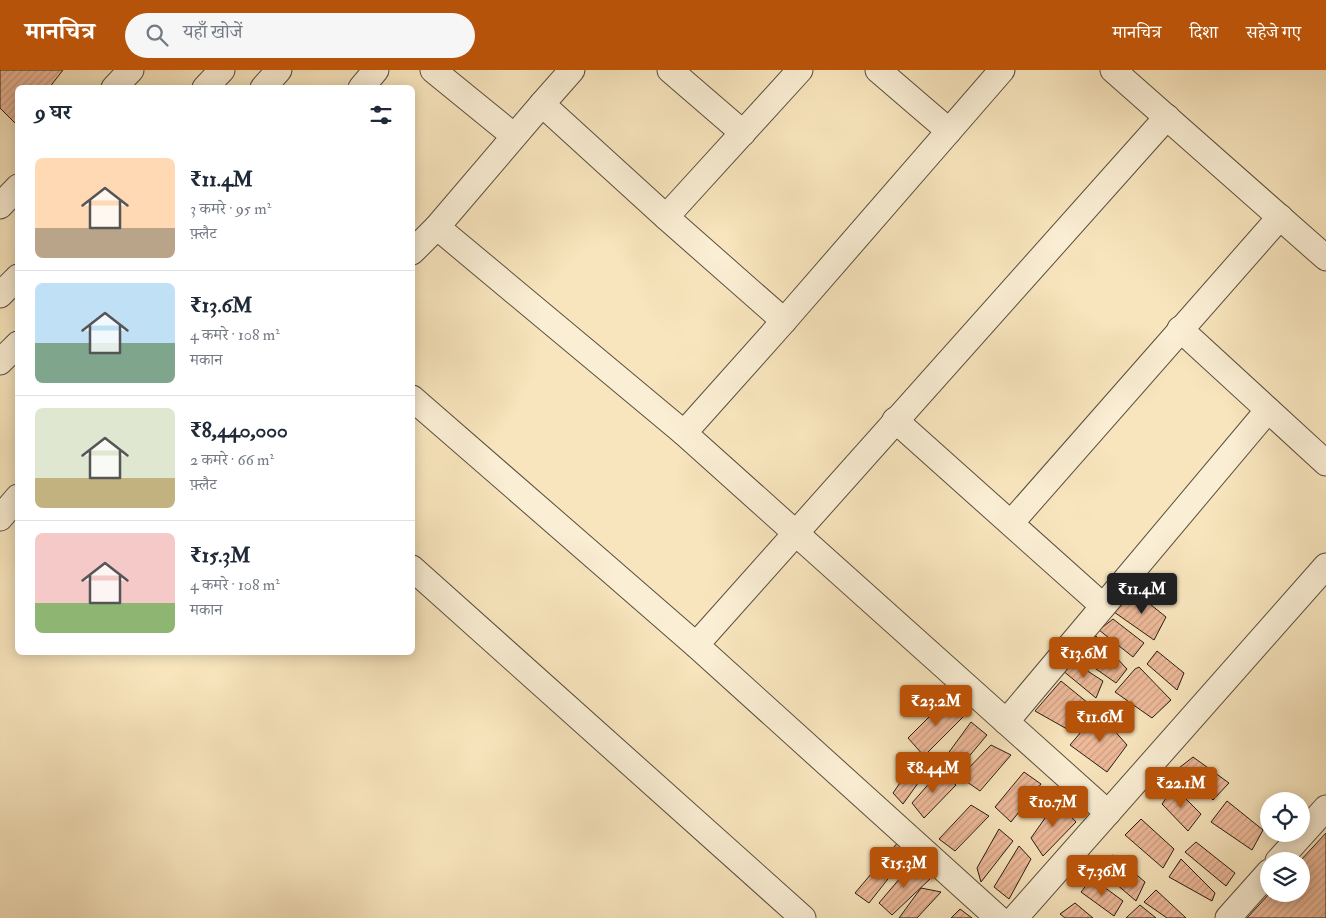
<!DOCTYPE html>
<html lang="hi">
<head>
<meta charset="utf-8">
<style>
	:root { --surface:#fff; --page:#f6f6f7; --text:#1f2937; --muted:#747a83; --line:#e0e1e3; --accent:#b45309 }
	body { margin:0; font-family:"IM FELL Double Pica","Noto Serif Devanagari",serif; background:var(--page); color:var(--text); height:100vh; display:flex; flex-direction:column; font-size:19px; white-space:nowrap }
	* { box-sizing:border-box; margin:0 }
	p { font-size:16px; color:var(--muted) }
	.icon { flex:none; width:28px; height:28px; fill:none; stroke:currentColor; stroke-width:2; stroke-linecap:round; stroke-linejoin:round }
	.map { position:relative; flex:1; overflow:hidden }
	.drawer { position:absolute; left:15px; top:15px; width:400px; height:570px; display:flex; flex-direction:column; background:var(--surface); border-radius:8px; box-shadow:0 2px 12px #0003 }
	.drawer>* { flex:none }
	.controls { position:absolute; left:1260px; top:722px; display:grid; gap:10px }
	.controls a { display:grid; place-items:center; width:50px; height:50px; border-radius:50%; background:var(--surface); box-shadow:0 2px 12px #0003; font-size:25px }
	.price { position:absolute; translate:-50% -42px; padding:0 11px; border-radius:5px; background:var(--accent); color:#fff; font-size:16px; line-height:32px; filter:drop-shadow(0 1px 2px #0008) }
	.price::after { content:''; position:absolute; left:50%; top:30px; width:15px; height:11px; margin-left:-8px; background:inherit; clip-path:polygon(0 0,100% 0,50% 100%) }
	.price.selected { background:#222; color:#fff }
	ul { padding:0; list-style:none }
	li { display:flex; align-items:center; gap:15px; height:125px; padding:0 20px }
	li+li { border-top:1px solid var(--line) }
	li span { display:grid; place-items:center; flex:none; width:140px; height:100px; border-radius:8px; color:#555 }
	li>.icon { margin-inline-start:auto }
	span .icon { width:60px; height:60px; fill:#fffc; stroke-width:1 }
	li b { font-size:21px }
	h2 { display:flex; justify-content:space-between; align-items:center; height:60px; padding:0 20px; font-size:21px }
	header { display:flex; align-items:center; gap:30px; box-sizing:border-box; height:70px; padding:0 25px; background:var(--accent); color:#fff }
	header strong { font-size:24px }
	nav { display:flex; gap:28px; margin-inline-start:auto; font-size:18px }
	.search { width:350px; height:45px; background:var(--page); display:flex; align-items:center; gap:12px; box-sizing:border-box; padding:0 18px; border-radius:28px; color:var(--muted); font-size:19px }
	.map>svg:first-child { display:block }
</style>
</head>
<body>
<header>
<strong>मानचित्र</strong>
<div class="search"><svg class="icon" aria-label="search" viewBox="0 0 24 24"><circle cx="10" cy="10" r="6"/><path d="M15 15l6 6"/></svg>यहाँ खोजें</div>
<nav><a>मानचित्र</a><a>दिशा</a><a>सहेजे गए</a></nav>
</header>
<div class="map">
<svg width="1326" height="848" viewBox="0 0 1326 848">
	<defs>
		<pattern id="building-hatch" width="6" height="6" patternUnits="userSpaceOnUse" patternTransform="scale(1.25)"><rect width="6" height="6" fill="#eeba9a"/><path d="M-1 1l2-2M0 6l6-6M5 7l2-2" fill="none" stroke="#cc9f84"/></pattern>
	</defs>
	<rect width="100%" height="100%" fill="#f8e5bd"/>
	<filter id="stains"><feTurbulence type="fractalNoise" baseFrequency=".004" numOctaves="4"/><feColorMatrix values="0 0 0 0 .2 0 0 0 0 .09 0 0 0 0 .02 0 0 0 .5 -.17"/></filter>
	<radialGradient id="worn" r=".72"><stop offset=".6" stop-color="#630" stop-opacity="0"/><stop offset="1" stop-color="#630" stop-opacity=".3"/></radialGradient>
	<g fill="url(#building-hatch)" stroke="#251c14">
		<path d="M0,0H63L49,18H18L17,55L0,38Z"/>
		<path d="M1135,522L1166,547L1154,570L1114,542Z"/>
		<path d="M1113,549L1144,573L1133,587L1099,560Z"/>
		<path d="M1096,566L1127,599L1116,613L1079,587Z"/>
		<path d="M1157,581L1184,603L1177,620L1147,594Z"/>
		<path d="M1075,593L1103,611L1096,628L1062,600Z"/>
		<path d="M1139,597L1171,630L1152,648L1115,622L1135,599Z"/>
		<path d="M1061,611L1088,633L1067,659L1035,641Z"/>
		<path d="M948,628L963,647L924,686L908,668Z"/>
		<path d="M1098,642L1127,675L1107,702L1070,675Z"/>
		<path d="M971,652L987,665L955,703L944,689Z"/>
		<path d="M991,675L1011,685L980,721L960,707Z"/>
		<path d="M1193,687L1229,713L1213,730L1179,698Z"/>
		<path d="M917,691L926,702L903,734L893,723L913,694Z"/>
		<path d="M940,701L956,715L924,748L912,733Z"/>
		<path d="M1024,702L1041,714L1011,752L995,737Z"/>
		<path d="M1174,717L1201,744L1188,761L1162,734Z"/>
		<path d="M1057,731L1076,752L1043,786L1031,768Z"/>
		<path d="M1227,731L1263,760L1252,780L1211,752Z"/>
		<path d="M971,735L989,746L955,781L939,769Z"/>
		<path d="M1141,749L1174,779L1163,798L1125,765Z"/>
		<path d="M999,759L1013,771L981,812L977,798Z"/>
		<path d="M1326,763V848H1247L1269,824H1301V791H1300Z"/>
		<path d="M899,771L906,786L869,833L855,823Z"/>
		<path d="M1196,772L1235,803L1226,816L1185,782Z"/>
		<path d="M1019,776L1031,789L1009,829L994,817Z"/>
		<path d="M1113,785L1145,812L1136,831L1095,796Z"/>
		<path d="M1181,789L1215,823L1212,831L1169,807Z"/>
		<path d="M912,794L931,808L892,845L879,833Z"/>
		<path d="M1092,808L1123,831L1114,846L1081,822Z"/>
		<path d="M921,818L941,822L917,848H899Z"/>
		<path d="M1156,820L1186,848H1167L1144,832Z"/>
		<path d="M1075,833L1093,848H1065L1060,844Z"/>
		<path d="M1140,835L1156,848H1126Z"/>
		<path d="M960,839L972,848H951Z"/>
	</g>
	<g fill="none" stroke-linecap="round" stroke-linejoin="round">
		<g stroke="#5a4e3e" stroke-width="27">
			<g id="minor">
				<path d="M433,0L514,66"/>
				<path d="M572,0L542,34L666,147L784,251"/>
				<path d="M670,0L743,63"/>
				<path d="M878,0L949,61"/>
				<path d="M1002,0L784,251L684,363L1108,743"/>
				<path d="M1113,0L1326,188"/>
				<path d="M114,18L131,0"/>
				<path d="M205,18L222,0"/>
				<path d="M263,18L279,0"/>
				<path d="M361,18L376,0"/>
				<path d="M0,136L18,117"/>
				<path d="M666,147L800,0"/>
				<path d="M437,157L542,34"/>
				<path d="M412,182L437,157L684,363"/>
				<path d="M0,225L18,207"/>
				<path d="M1180,259L1326,393"/>
				<path d="M0,292L18,274"/>
				<path d="M412,328L696,575L998,848"/>
				<path d="M895,350L1103,536"/>
				<path d="M0,448L18,427"/>
				<path d="M1011,453L1280,147"/>
				<path d="M412,498L803,848"/>
				<path d="M696,575L1167,47"/>
				<path d="M1006,652L1268,340"/>
				<path d="M1278,791L1326,738"/>
				<path d="M1015,848L1326,496"/>
				<path d="M1228,848L1269,802"/>
			</g>
		</g>
		<use href="#minor" stroke="#faeed4" stroke-width="25"/>
	</g>
	<rect width="100%" height="100%" filter="url(#stains)"/>
	<rect width="100%" height="100%" fill="url(#worn)"/>
</svg>
<div class="controls">
<a><svg class="icon" aria-label="locate" viewBox="0 0 24 24"><circle cx="12" cy="12" r="6"/><path d="M12 2v4M12 18v4M2 12h4M18 12h4"/></svg></a>
<a><svg class="icon" aria-label="layers" viewBox="0 0 24 24"><path d="M12 4l9 5-9 5-9-5zM3 14l9 5 9-5"/></svg></a>
</div>
<b class="price selected" style="left:1142px;top:545px">₹11.4M</b>
<b class="price" style="left:1084px;top:609px">₹13.6M</b>
<b class="price" style="left:936px;top:657px">₹23.2M</b>
<b class="price" style="left:1100px;top:673px">₹11.6M</b>
<b class="price" style="left:933px;top:724px">₹8.44M</b>
<b class="price" style="left:1181px;top:739px">₹22.1M</b>
<b class="price" style="left:1053px;top:758px">₹10.7M</b>
<b class="price" style="left:904px;top:819px">₹15.3M</b>
<b class="price" style="left:1102px;top:827px">₹7.36M</b>
<section class="drawer">
<h2>9 घर<svg class="icon" aria-label="filters" viewBox="0 0 24 24"><path d="M4 7h16M4 17h16"/><circle cx="9" cy="7" r="2"/><circle cx="15" cy="17" r="2"/></svg></h2>
<ul>
<li><span style="background:linear-gradient(#ffd9b3 70%,#b9a48a 0)"><svg class="icon" aria-label="home" viewBox="0 0 24 24"><path d="M3 11l9-7 9 7M6 9v11h12V9"/></svg></span><div><b>₹11.4M</b><p>3 कमरे · 95 m²</p><p>फ़्लैट</p></div></li>
<li><span style="background:linear-gradient(#bfe0f5 60%,#7fa58c 0)"><svg class="icon" aria-label="home" viewBox="0 0 24 24"><path d="M3 11l9-7 9 7M6 9v11h12V9"/></svg></span><div><b>₹13.6M</b><p>4 कमरे · 108 m²</p><p>मकान</p></div></li>
<li><span style="background:linear-gradient(#dfe7d0 70%,#c2b280 0)"><svg class="icon" aria-label="home" viewBox="0 0 24 24"><path d="M3 11l9-7 9 7M6 9v11h12V9"/></svg></span><div><b>₹8,440,000</b><p>2 कमरे · 66 m²</p><p>फ़्लैट</p></div></li>
<li><span style="background:linear-gradient(#f6c9c9 70%,#8fb573 0)"><svg class="icon" aria-label="home" viewBox="0 0 24 24"><path d="M3 11l9-7 9 7M6 9v11h12V9"/></svg></span><div><b>₹15.3M</b><p>4 कमरे · 108 m²</p><p>मकान</p></div></li>
</ul>
</section>
</div>
</body>
</html>
